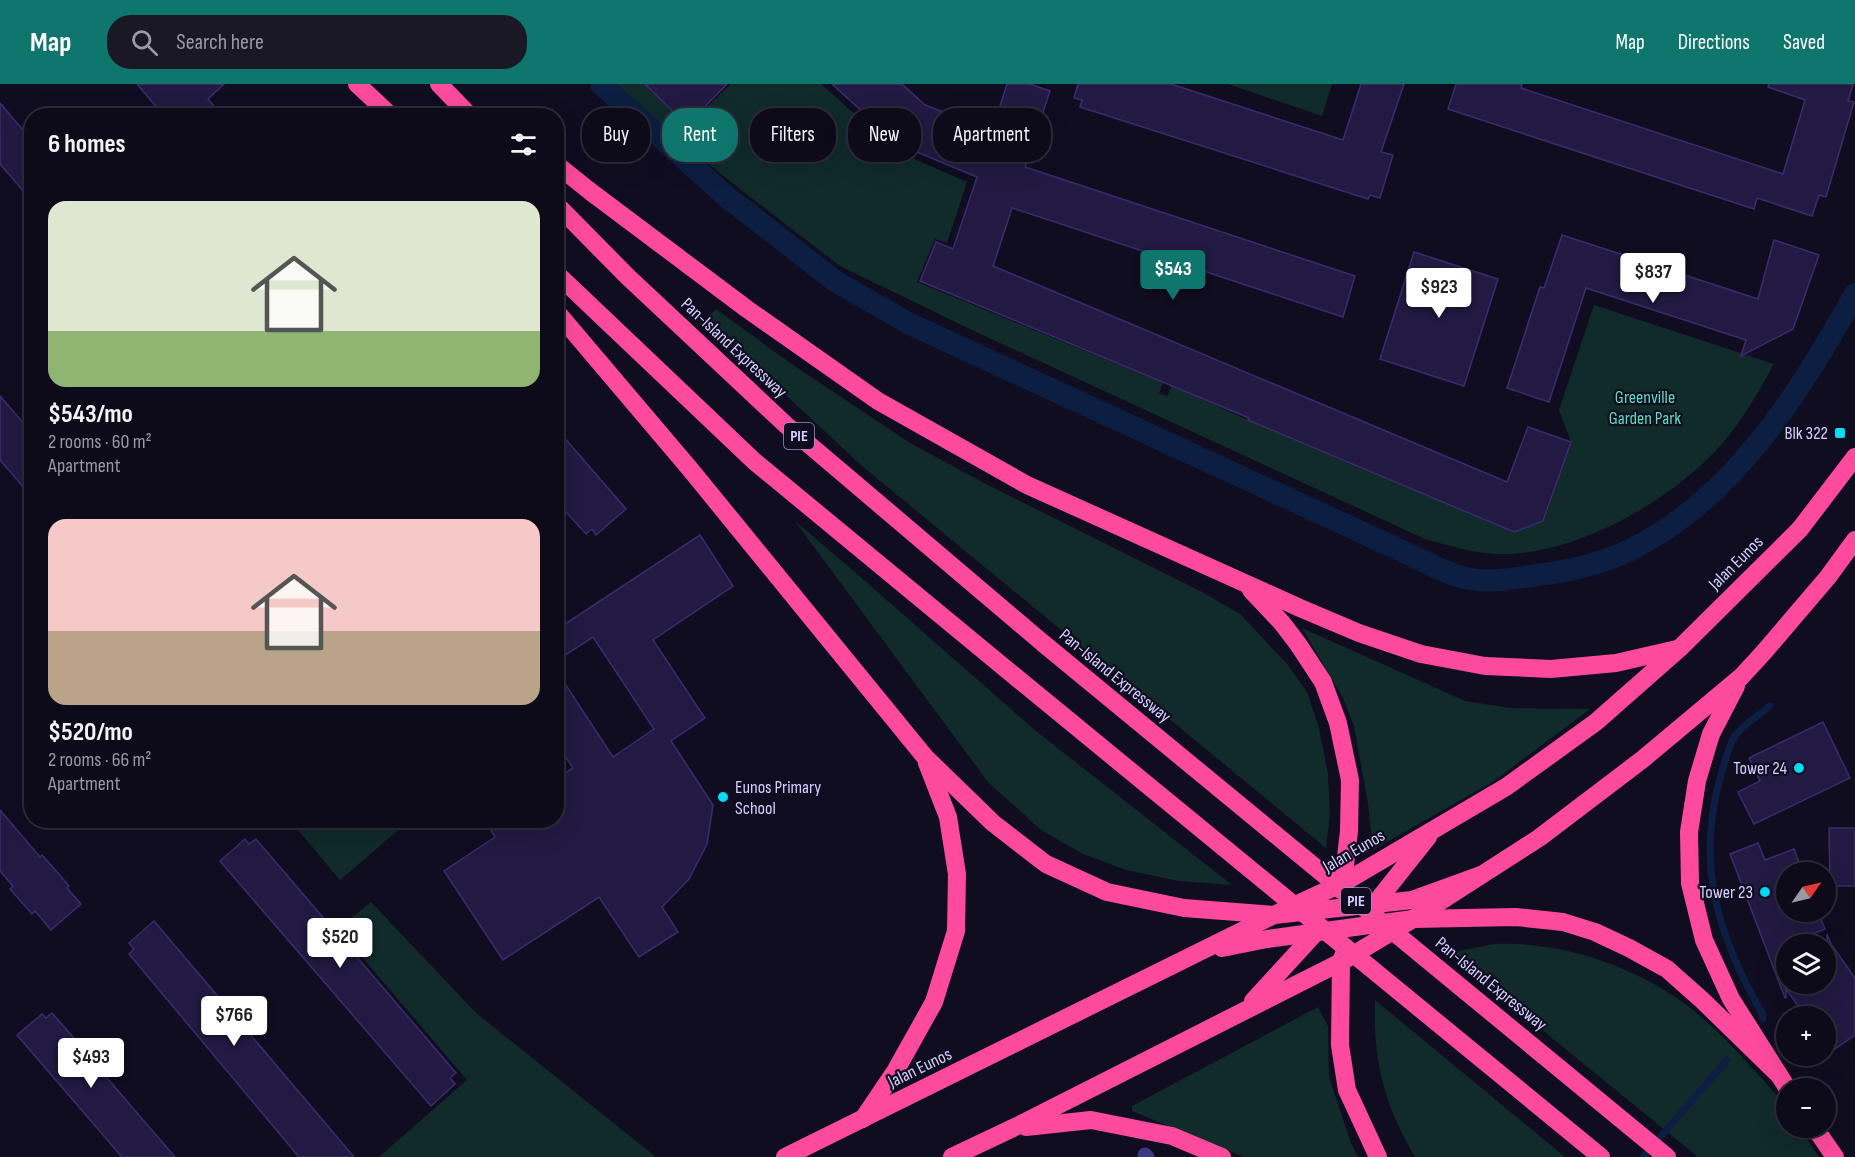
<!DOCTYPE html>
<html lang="en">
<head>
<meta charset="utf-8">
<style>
	:root { --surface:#0d0a19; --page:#1b1826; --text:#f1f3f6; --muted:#9a9aa2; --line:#2d2b38; --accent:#0f766e }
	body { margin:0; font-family:"Sofia Sans Condensed",sans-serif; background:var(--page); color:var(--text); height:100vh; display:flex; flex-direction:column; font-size:22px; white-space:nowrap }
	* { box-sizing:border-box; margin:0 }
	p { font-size:20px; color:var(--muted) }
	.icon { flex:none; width:33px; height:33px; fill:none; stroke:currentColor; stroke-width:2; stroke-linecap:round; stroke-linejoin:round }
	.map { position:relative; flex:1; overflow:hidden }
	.sheet { position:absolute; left:24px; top:24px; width:540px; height:720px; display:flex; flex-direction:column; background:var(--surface); border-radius:24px; box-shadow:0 6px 24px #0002,0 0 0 2px var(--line) }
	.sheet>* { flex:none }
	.guide { position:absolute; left:582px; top:24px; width:570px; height:54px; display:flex; gap:12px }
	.needle { width:39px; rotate:56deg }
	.buttons { position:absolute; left:1776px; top:778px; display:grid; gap:12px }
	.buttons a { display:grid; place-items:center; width:60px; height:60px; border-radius:50%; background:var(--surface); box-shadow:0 6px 24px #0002,0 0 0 2px var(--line); font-size:30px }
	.price { position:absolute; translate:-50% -51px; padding:0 14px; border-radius:6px; background:#fff; color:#222; font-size:20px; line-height:39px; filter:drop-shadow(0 2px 3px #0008) }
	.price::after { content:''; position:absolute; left:50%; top:36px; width:18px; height:14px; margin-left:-9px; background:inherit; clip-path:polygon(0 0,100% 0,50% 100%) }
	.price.selected { background:var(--accent); color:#fff }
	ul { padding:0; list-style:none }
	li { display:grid; align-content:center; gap:12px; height:318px; padding:0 24px }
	li span { display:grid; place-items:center; height:186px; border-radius:18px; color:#555 }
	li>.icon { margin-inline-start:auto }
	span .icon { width:108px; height:108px; fill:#fffc; stroke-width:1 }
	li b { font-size:26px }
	h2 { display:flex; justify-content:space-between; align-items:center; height:72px; padding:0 24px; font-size:26px }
	.pill { padding:0 21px; border-radius:24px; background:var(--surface); box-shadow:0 6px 24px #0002,0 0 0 2px var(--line); font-size:21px; line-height:54px }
	.pill.selected { background:var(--accent); color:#fff }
	header { display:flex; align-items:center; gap:36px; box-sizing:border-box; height:84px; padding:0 30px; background:var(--accent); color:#fff }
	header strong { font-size:28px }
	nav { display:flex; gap:33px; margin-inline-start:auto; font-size:21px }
	.search { width:420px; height:54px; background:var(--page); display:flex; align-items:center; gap:15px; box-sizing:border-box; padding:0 21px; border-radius:24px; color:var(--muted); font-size:22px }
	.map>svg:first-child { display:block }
</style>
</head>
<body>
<header>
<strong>Map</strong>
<div class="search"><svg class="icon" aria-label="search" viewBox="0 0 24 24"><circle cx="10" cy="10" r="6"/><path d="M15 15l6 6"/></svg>Search here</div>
<nav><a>Map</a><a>Directions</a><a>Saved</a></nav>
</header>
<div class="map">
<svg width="1855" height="1073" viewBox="0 0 1855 1073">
	<rect width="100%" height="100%" fill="#110d21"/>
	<g fill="#102b2a">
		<path d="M617,0H645L687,42L731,0H821L896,67L967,98L947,159L935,155L917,198L1163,299L1159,309L1167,312L1172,302L1248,336L1513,448L1544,437L1571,358L1559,326L1594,221L1774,280C1758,308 1743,336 1721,361C1671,417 1574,473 1496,470C1472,469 1448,461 1425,455L974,247L840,182L736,102L680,57Z"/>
		<path d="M1228,0H1332L1322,32Z"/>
		<path d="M716,225L790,279L910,359L986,400L1204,509L1240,530L1288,581L1307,608L1319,644L1328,690L1330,730L1326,764L862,382L705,236Z"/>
		<path d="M794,436L857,490L1036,647L1232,801L1179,797L1126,786L1083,770L1041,746L988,698Z"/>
		<path d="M1302,544L1465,617L1510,624L1590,625L1494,697L1373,766L1368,720L1354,642L1343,614Z"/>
		<path d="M300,736H409V737L340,796L294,741Z"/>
		<path d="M371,818L476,929L656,1073H379L467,996L338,845Z"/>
		<path d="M1494,860C1557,857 1625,879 1677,914C1704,933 1729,958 1751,983C1759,991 1783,1017 1786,1026C1788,1030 1786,1039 1786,1044H1799L1819,1073H1698L1558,959L1454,872L1459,867Z"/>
		<path d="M1375,916L1565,1073H1415C1384,1021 1373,977 1375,916Z"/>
		<path d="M1318,923L1328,942L1329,993L1351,1059L1358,1073H1244L1132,1027V1022Z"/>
	</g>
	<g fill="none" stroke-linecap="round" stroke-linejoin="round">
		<g stroke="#0c1f42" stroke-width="7">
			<path d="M1763,935V931C1718,853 1695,780 1721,691C1725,678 1728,663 1735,652C1742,642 1760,630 1770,622"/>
			<path d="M1643,1073L1727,976"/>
		</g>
		<path stroke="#0c1f42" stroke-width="22" d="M601,0L727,113L835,197L908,239L1415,473C1432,481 1451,492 1470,495C1492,499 1516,494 1538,491C1570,487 1601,480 1630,466C1734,415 1800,308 1855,210"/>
	</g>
	<g fill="#221a42" stroke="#3a2c6e" stroke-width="1.5">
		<path d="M137,0H224L208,15L222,32H164Z"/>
		<path d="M645,0H727L687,41Z"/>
		<path d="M832,0H902L925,21L992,47L1007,0H1030L1050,7L1025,83L1355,192L1343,233L1012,124L993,182L1507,398L1528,343L1571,358L1543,437L1514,448L1248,336L1249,334L920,197L936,158L953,165L977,93L900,61L902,52L883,34L877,41Z"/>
		<path d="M1078,0H1171L1343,56L1361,0H1404L1381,68L1393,71L1380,114L1370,111L1368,115L1080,23L1082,16L1074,14Z"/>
		<path d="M1456,0H1522L1521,4L1783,90L1805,16L1768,3L1769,0H1853L1848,17L1854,18L1826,113L1819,111L1812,132L1757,114L1754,125L1448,25Z"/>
		<path d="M0,19L22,45L24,43L32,53V117L0,80Z"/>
		<path d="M1562,151L1758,215L1774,156L1819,171L1793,245L1741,272L1746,256L1586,204L1549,318L1507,304L1540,203L1544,204Z"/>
		<path d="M1414,168L1498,195L1464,302L1380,275Z"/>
		<path d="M0,312L32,349V413L0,376Z"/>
		<path d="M556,344L626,425L596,451L592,445L586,450L556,417Z"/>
		<path d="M700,451L733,502L653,556L705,634L671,657L713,721L707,760L689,795L662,823L678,848L639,873L599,813L503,876L444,787L495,753L485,736H556V695L573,684L556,659V586L613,673L654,645L593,553L556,577V546Z"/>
		<path d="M1823,638L1850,694L1754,740L1738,708L1760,697L1749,674Z"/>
		<path d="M0,726L40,773L42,771L58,789L69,802L67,804L81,820L51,846L35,827L32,830L10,805L13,802L0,787Z"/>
		<path d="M1829,744H1855V802H1830Z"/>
		<path d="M245,755L249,760L256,755L456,989L450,994L455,1000L431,1022L220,777Z"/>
		<path d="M1758,759L1765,776L1794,765L1803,789H1786V828H1818L1825,845L1786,860V900H1826L1827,850L1831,860L1855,894V951L1826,971V933H1806L1786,905V914H1785L1730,770Z"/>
		<path d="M154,837L354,1073H299L129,870L134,865L129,859Z"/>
		<path d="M52,929L102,986L101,987L175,1073H122L17,951L42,930L46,934Z"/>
	</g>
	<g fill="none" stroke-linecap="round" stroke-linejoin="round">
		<path stroke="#3c3980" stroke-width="15" d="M1145,1071L1147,1073"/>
		<g stroke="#fd4a9e" stroke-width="18">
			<path d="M357,0L391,32"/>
			<path d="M439,0L470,32"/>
			<path d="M556,80L591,108L747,225L878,317L1027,401L1300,524L1359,549L1421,570L1485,582L1551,585L1616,579L1677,565"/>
			<path d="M556,120L627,192L786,341L1044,560"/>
			<path d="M556,189L754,377L1017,594"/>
			<path d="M556,227L690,385L925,673L993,739L1046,780L1107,808L1184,824L1274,831L1412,816L1481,791"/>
			<path d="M1251,506L1282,539L1298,560L1323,598L1338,639L1350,696L1349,747L1343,799L1341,806"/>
			<path d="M1736,602L1711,650L1697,697L1689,748L1690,799L1704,856L1731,915L1788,1005"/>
			<path d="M1370,826L1428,753"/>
			<path d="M1222,864L1267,855L1413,835L1516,833L1563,838L1595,848L1629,864L1667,885L1702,916L1779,991"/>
			<path d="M1344,870L1341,878L1340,961L1347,1006L1378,1073"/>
			<path d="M1253,917L1319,845"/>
			<path d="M863,1035L896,986L934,918L956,847L957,790L948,733L927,679"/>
			<path d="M1026,1043L1091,1036L1172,1052L1222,1073"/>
			<path d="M1815,1044L1835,1073"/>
			<path d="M785,1073L1274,831L1343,799L1506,703L1596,638L1680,564L1800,445L1855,373"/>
			<path d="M952,1073L1013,1044L1341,878L1413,835L1539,754L1643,675L1741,593L1764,568L1828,493L1855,456"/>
		</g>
		<g stroke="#fd4a9e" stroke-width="18">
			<path d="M1044,560L1667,1073"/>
			<path d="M1017,594L1601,1073"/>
		</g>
	</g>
	<g fill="#02dbf6" stroke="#110d21" stroke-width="2">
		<rect x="1834" y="343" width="12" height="12" rx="3"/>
		<circle cx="1799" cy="684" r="6"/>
		<circle cx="723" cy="713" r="6"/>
		<circle cx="1765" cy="808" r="6"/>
	</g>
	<g text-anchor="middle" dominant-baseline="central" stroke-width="4.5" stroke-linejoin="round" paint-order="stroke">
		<g fill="#110d21" stroke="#9a94bc" stroke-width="1.5">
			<rect x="784" y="339" width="30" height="26" rx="4.5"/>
			<rect x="1341" y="804" width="30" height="26" rx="4.5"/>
		</g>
		<g font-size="16" font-weight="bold" fill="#d4ceff">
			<text x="799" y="352">PIE</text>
			<text x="1356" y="817">PIE</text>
		</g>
		<g font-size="18" fill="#d4ceff" stroke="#110d21">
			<text transform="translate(734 264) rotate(43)">Pan-Island Expressway</text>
			<text transform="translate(1736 479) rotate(-45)">Jalan Eunos</text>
			<text transform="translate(1115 592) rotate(39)">Pan-Island Expressway</text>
			<text transform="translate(1354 767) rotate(-30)">Jalan Eunos</text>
			<text transform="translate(1491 900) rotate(39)">Pan-Island Expressway</text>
			<text transform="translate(920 984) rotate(-26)">Jalan Eunos</text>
		</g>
		<g font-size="18" fill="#5bdebf" stroke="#110d21">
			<text x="1645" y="313">Greenville<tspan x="1645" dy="21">Garden Park</tspan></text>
		</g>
		<g font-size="18" fill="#d4ceff" stroke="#110d21" text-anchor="end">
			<text x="1828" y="349">Blk 322</text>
			<text x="1787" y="684">Tower 24</text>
			<text x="735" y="703" text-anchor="start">Eunos Primary<tspan x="735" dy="21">School</tspan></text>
			<text x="1753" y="808">Tower 23</text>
		</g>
	</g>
</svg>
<div class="buttons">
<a><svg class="needle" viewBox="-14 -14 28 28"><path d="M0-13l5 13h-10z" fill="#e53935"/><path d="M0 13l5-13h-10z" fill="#9a9aa2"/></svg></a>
<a><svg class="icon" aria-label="layers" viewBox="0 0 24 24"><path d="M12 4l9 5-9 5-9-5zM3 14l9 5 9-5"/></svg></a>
<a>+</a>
<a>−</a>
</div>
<b class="price selected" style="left:1173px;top:217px">$543</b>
<b class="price" style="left:1653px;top:220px">$837</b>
<b class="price" style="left:1439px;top:235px">$923</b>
<b class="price" style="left:340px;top:885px">$520</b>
<b class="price" style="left:234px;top:963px">$766</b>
<b class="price" style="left:91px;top:1005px">$493</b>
<div class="guide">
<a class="pill">Buy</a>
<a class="pill selected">Rent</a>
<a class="pill">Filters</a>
<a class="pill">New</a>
<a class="pill">Apartment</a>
</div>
<section class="sheet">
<h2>6 homes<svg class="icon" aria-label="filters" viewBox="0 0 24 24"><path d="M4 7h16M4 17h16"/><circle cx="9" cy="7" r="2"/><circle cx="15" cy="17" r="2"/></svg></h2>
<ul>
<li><span style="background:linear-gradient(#dfe7d0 70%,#8fb573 0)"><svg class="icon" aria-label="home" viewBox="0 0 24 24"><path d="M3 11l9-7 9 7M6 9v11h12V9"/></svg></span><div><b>$543/mo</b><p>2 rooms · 60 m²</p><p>Apartment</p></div></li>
<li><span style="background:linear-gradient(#f6c9c9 60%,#b9a48a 0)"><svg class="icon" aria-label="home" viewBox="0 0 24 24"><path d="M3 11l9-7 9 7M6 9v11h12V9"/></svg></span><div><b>$520/mo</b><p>2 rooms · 66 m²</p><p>Apartment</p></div></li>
</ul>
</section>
</div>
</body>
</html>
